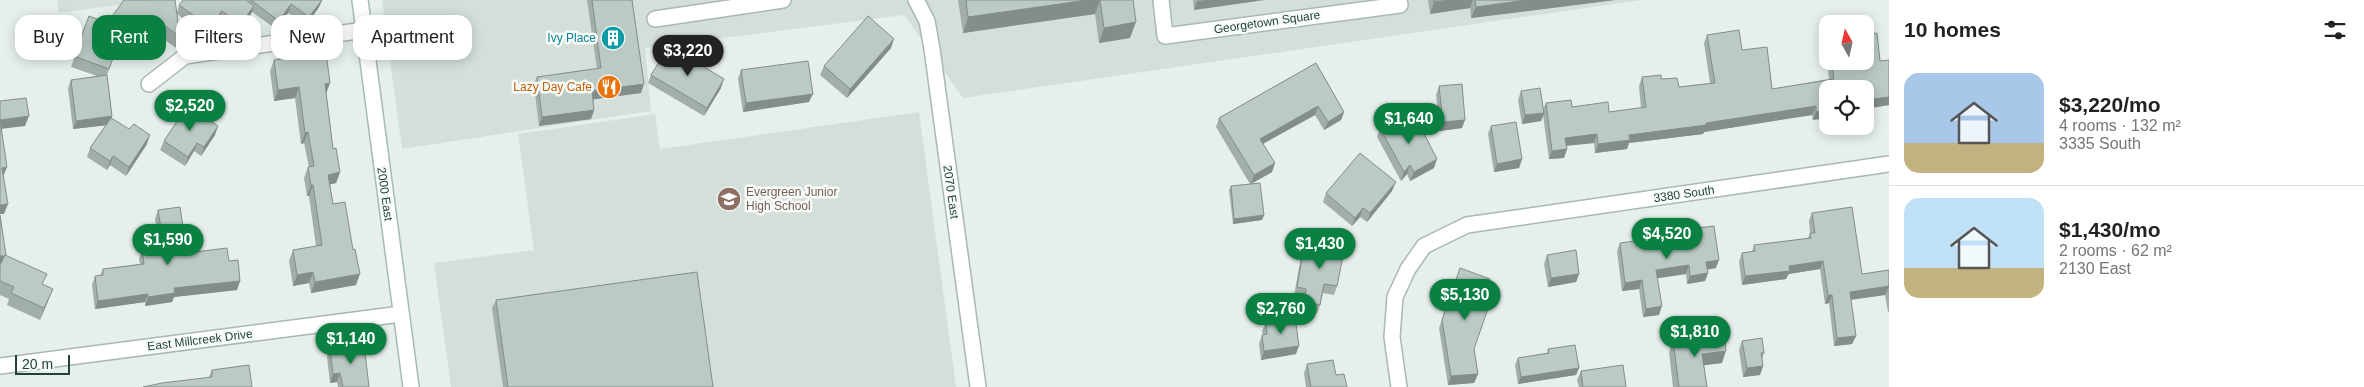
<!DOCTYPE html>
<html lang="en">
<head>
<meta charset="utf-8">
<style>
	:root { --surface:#fff; --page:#f2f2f2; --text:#222; --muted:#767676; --line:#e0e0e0; --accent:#0b8043 }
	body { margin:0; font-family:Helvetica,sans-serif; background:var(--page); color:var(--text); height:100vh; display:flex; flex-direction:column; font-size:19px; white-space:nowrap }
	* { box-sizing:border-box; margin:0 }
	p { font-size:16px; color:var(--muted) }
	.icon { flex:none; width:28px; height:28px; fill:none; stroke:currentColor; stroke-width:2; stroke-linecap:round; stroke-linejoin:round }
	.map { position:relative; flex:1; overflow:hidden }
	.panel { display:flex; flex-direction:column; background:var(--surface); width:475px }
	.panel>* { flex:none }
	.top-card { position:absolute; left:15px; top:15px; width:475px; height:45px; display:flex; gap:10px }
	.needle { width:32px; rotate:352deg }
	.buttons { position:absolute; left:1819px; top:15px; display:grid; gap:10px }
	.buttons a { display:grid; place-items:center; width:55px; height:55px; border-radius:10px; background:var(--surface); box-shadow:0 2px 12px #0003; font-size:25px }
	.scale { position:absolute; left:15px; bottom:12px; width:55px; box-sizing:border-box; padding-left:5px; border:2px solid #24423a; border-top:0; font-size:14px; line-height:18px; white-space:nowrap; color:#24423a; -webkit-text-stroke:4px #f7fbf9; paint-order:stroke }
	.price { position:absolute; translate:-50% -42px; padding:0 11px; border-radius:18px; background:var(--accent); color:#fff; font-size:16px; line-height:32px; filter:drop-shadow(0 1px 2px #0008) }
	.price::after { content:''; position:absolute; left:50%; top:30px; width:15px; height:11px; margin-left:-8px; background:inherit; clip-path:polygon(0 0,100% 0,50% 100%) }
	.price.selected { background:#222; color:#fff }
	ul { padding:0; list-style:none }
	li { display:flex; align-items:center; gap:15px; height:125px; padding:0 15px }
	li+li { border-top:1px solid var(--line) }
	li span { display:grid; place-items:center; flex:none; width:140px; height:100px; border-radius:15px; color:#555 }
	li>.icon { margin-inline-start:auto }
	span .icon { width:60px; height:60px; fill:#fffc; stroke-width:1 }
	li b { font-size:21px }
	h2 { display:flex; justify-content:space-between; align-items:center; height:60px; padding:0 15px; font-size:21px }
	.pill { padding:0 18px; border-radius:15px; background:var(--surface); box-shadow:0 2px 12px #0003; font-size:18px; line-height:45px }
	.pill.selected { background:var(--accent); color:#fff }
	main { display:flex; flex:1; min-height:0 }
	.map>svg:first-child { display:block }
</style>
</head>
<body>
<main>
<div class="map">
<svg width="1889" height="387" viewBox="0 0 1889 387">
	<rect width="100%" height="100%" fill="#e6efeb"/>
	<g fill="#d4dfda">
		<path d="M57,0H154L59,13Z"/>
		<path d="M382,0H1641L963,98L904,15L645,48L651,111L402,149Z"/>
		<path d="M919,112L956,387H451L434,263L534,250L518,134L655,114L660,149Z"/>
	</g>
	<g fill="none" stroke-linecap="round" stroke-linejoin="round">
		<g stroke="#a8b8b2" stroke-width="18">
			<g id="street">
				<path d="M916,0L927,21L932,49L978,387"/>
				<path d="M1161,0L1165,36L1400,5L1399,0"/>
				<path d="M655,19L783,0"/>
				<path d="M149,84L185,56L364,30"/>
				<path d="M0,366L401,314"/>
				<path d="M1399,387L1392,337L1395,297L1408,269L1424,246L1467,225L1889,164"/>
			</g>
		</g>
		<g stroke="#a4bbb3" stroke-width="18">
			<path id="secondary" d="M360,0L411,387"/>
		</g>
		<use href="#street" stroke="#fff" stroke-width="15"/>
		<use href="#secondary" stroke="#fff" stroke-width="15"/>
	</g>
	<g fill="#a1aea9">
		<path d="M248,0H322L319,7L306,26L288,13L276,29L252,12L251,14L237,33L219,20L207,36L177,14L180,37L176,48L153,31L141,47L122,33L107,75L112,118L147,144L126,176L110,165L107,170L87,157L90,148L106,125L73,129L68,88L71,80L97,76L71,67L89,16L107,23L177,12L179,5L247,1Z"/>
		<path d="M587,0H632L641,93L593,99L594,110L591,119L539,126L534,85L537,77L597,69Z"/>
		<path d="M958,0H1133L1130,38L1099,43L1095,14L963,33Z"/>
		<path d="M1193,0H1264L1194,10Z"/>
		<path d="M1428,0H1615L1471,18L1470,8L1430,14Z"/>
		<path d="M1707,35L1742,50L1772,89L1829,79L1826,50L1828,46V61H1880L1889,60V105L1865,109V89L1813,120L1812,115L1704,132L1703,134L1629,143L1627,149L1595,153L1594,143L1566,146L1567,149L1564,158L1549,159L1543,115L1541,121L1522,124L1518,100L1521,91L1543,109L1546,103L1609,112L1641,108L1639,86L1642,77L1661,79L1679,87L1710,83L1704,43Z"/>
		<path d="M891,48L847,98L820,75L824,66Z"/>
		<path d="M281,51L326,92L333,149L340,172L336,183L330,184L333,204L356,285L311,293L309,283L293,286L289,261L293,250L316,246L309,196H307L304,178L308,167H309L304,143L301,144L295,98L274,101L270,71L274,60H278Z"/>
		<path d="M1316,63L1344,112L1341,120L1324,130L1315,115L1263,144L1272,172L1252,183L1264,215L1262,220L1233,224L1229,190L1231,186L1250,184L1216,127L1219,118Z"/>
		<path d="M741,70L809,102L743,112L738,79Z"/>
		<path d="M651,75L721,88L704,116L648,83Z"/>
		<path d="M1439,86L1462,128L1440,131L1436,95Z"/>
		<path d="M1491,126L1522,159L1519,168L1494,172L1488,134Z"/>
		<path d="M1380,128L1434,168L1410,181L1407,174L1401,181L1377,137Z"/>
		<path d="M215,135L201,156L194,151L185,166L160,150L164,141Z"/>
		<path d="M1392,191L1367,222L1360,217L1352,226L1323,202L1326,193Z"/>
		<path d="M158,210L187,253L229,261L240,281L237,290L174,297L172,302L145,306V302L95,309L92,285L95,276H100L103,269L140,264L139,259L142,250L159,248L155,219Z"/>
		<path d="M1812,213L1862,274L1889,270V312H1888L1885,295L1851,300L1856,336L1852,344L1834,346L1829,303L1825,304L1820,269L1789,274L1786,279L1742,285L1739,262L1742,253L1752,252L1754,245L1808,238L1810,233L1809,221Z"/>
		<path d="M0,215L6,256L43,285L48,301L40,320L7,305L9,299L0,295Z"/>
		<path d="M1690,229L1716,268L1707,270L1708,273L1705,281L1687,284L1686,274L1657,278L1659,315L1643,317L1639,289L1622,291L1617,251L1620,243L1644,247L1687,241V238Z"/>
		<path d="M1316,241L1337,286L1334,295L1323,293L1320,305L1317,313L1301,310L1303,297L1294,296L1300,262L1303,253L1311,255Z"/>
		<path d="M1547,255L1579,274L1576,282L1548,287L1544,264Z"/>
		<path d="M1460,268L1483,297L1474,349L1478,374L1474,383L1448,385L1439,328Z"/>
		<path d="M496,300L713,387H503L492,308Z"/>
		<path d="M1266,322L1296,354L1261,360L1259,344L1262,335H1263L1262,331Z"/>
		<path d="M1673,340L1722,363L1704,365L1707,387H1673L1669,352Z"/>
		<path d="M1742,341L1764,353L1762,360L1763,366L1760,375L1743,377L1739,350Z"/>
		<path d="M330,348L369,387H338L337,382L330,383L327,357Z"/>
		<path d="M1548,349L1579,368L1576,375L1518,384L1515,365L1518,358L1547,353Z"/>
		<path d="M1307,364L1336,375L1347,387H1306L1304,373Z"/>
		<path d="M212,370L252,387L209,377Z"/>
		<path d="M1581,371L1626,387H1579L1577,380Z"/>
	</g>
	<g fill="#838d89">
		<path d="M322,0L319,7L306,26L309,17Z"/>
		<path d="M1088,0H1100L1095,14L963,33L968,17Z"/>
		<path d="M1206,0H1264L1194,10L1197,1Z"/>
		<path d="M1450,0H1473L1470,8L1430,14L1434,2Z"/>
		<path d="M1527,0H1615L1471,18L1476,7Z"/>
		<path d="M291,4L288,13L276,29L279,21Z"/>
		<path d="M254,6L251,14L237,33L240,24Z"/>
		<path d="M222,11L219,20L207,36L210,27Z"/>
		<path d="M157,20L153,31L141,47L145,36Z"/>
		<path d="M1136,22L1130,38L1099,43L1104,28Z"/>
		<path d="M894,39L891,48L847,98L850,89Z"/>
		<path d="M724,79L721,88L704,116L707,108Z"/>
		<path d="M330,83L326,94L325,84Z"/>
		<path d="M644,84L641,93L589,100L592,91Z"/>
		<path d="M299,87L295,98L274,101L278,90Z"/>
		<path d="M813,94L809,102L743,112L746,103Z"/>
		<path d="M1889,97V105L1865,109V100Z"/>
		<path d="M1318,106L1315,115L1257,147L1260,139Z"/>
		<path d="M1816,106L1812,115L1704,132L1703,134L1629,143L1627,149L1595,153L1598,144L1629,135Z"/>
		<path d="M594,110L591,119L539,126L542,117Z"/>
		<path d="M1828,110V118L1813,120L1816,112Z"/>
		<path d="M1344,112L1341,120L1324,130L1328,122Z"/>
		<path d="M1544,113L1541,121L1522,124L1525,115Z"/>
		<path d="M29,116L25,126L0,129V120Z"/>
		<path d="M112,116L109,125L73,129L76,121Z"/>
		<path d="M1465,120L1462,128L1440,131L1443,122Z"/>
		<path d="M218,126L215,135L201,156L204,147Z"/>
		<path d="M308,132L304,143L301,144L305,133Z"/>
		<path d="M1597,134L1594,143L1562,146L1565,138Z"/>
		<path d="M150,135L147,144L126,176L129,167Z"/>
		<path d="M197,143L194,151L185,166L188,157Z"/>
		<path d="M1567,149L1564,158L1549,159L1552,151Z"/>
		<path d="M113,156L110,165L107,170L110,161Z"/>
		<path d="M1437,159L1434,168L1410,181L1414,172Z"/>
		<path d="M1522,159L1519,168L1494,172L1497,164Z"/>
		<path d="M1275,163L1272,172L1251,184L1254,175Z"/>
		<path d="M1410,165L1407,174L1401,181L1404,172Z"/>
		<path d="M7,167L3,177L2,168Z"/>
		<path d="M340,172L336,183L324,186L328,175Z"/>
		<path d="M1396,182L1392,191L1367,222L1370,213Z"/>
		<path d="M311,185H313L309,196H307Z"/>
		<path d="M8,204L4,214H0V205Z"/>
		<path d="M1363,208L1360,217L1352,226L1355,218Z"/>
		<path d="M1264,215L1262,220L1233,224L1234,219Z"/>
		<path d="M6,255L0,266V256Z"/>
		<path d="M1719,260L1716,268L1703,270L1706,262Z"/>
		<path d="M1823,261L1820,269L1788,274L1786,279L1742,285L1745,276L1789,266Z"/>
		<path d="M1689,265L1686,274L1653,279L1656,270Z"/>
		<path d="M313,272L309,283L293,286L297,275Z"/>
		<path d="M1708,273L1705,281L1687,284L1690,276Z"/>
		<path d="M360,274L356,285L311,293L315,282Z"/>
		<path d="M1579,274L1576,282L1548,287L1551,278Z"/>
		<path d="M1642,280L1639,289L1622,291L1625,283Z"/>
		<path d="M240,281L237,290L174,297L172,302L145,306L148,297L174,288Z"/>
		<path d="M1889,286L1885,295L1847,300L1850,292Z"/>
		<path d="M53,289L48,301L40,320L44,308Z"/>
		<path d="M148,294L145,302L95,309L98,301Z"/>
		<path d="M1828,295H1832L1829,303L1825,304Z"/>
		<path d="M1662,306L1659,315L1643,317L1646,309Z"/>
		<path d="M1856,336L1852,344L1834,346L1837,338Z"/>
		<path d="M1299,346L1296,354L1261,360L1264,351Z"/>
		<path d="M1726,351L1722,363L1698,366L1702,354Z"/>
		<path d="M1763,366L1760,375L1743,377L1747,368Z"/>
		<path d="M1579,368L1576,375L1518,384L1521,377Z"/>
		<path d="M340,373L337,382L330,383L333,374Z"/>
		<path d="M1478,374L1474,383L1448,385L1451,376Z"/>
	</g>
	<g fill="#bbcac4" stroke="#838d89">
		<path d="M124,0H175L180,37L157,20L145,36L126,23L109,69L74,56L89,16L107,23Z"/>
		<path d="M183,0H246L254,6L240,24L222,11L210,27L179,5Z"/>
		<path d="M251,0H322L309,17L291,4L279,21Z"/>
		<path d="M592,0H632L644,84L592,91L594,110L542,117L537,77L601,68Z"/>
		<path d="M966,0H1088L968,17Z"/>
		<path d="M1100,0H1133L1136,22L1104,28Z"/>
		<path d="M1434,0H1450L1434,2Z"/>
		<path d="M1475,0H1527L1476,7Z"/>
		<path d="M868,16L894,39L850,89L824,66Z"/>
		<path d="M1739,30L1742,50L1767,47L1772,89L1834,79L1831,61H1865V35L1877,33L1880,61L1889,60V97L1865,100V89H1828V110L1816,112V106L1706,123V125L1629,135L1630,140L1598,144L1597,134L1565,138L1567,149L1552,151L1546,103L1571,100L1572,107L1608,102L1609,112L1646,107L1642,77L1661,75V79L1677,78L1679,87L1715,83L1707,35Z"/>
		<path d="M325,45L330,83L325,84L333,149L336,148L340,172L328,175L333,204L345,202L353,250L355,249L360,274L315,282L313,272L297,275L293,250L322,245L313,185H311L308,167L314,166L308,132L305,133L299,87L278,90L274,60L282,59L281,51Z"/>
		<path d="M669,46L724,79L707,108L651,75Z"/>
		<path d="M808,61L813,94L746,103L741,70Z"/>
		<path d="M1316,63L1344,112L1328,122L1318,106L1260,139L1275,163L1254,175L1219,118Z"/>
		<path d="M107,75L112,116L76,121L71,80Z"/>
		<path d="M1462,84L1465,120L1443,122L1439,86Z"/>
		<path d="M1540,88L1544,113L1525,115L1521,91Z"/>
		<path d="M26,98L29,116L0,120L7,167L2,168L8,204L0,205V101Z"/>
		<path d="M187,106L218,126L204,147L197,143L188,157L164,141Z"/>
		<path d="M1404,116L1411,128L1419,124L1437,159L1414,172L1410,165L1404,172L1380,128Z"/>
		<path d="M111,118L129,129L134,124L150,135L129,167L113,156L110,161L90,148Z"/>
		<path d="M1516,122L1522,159L1497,164L1491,126Z"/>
		<path d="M1360,153L1396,182L1370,213L1363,208L1355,218L1326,193Z"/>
		<path d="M1260,183L1264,215L1234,219L1231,186Z"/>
		<path d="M180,207L187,253L227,248L229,261L238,260L240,281L174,288L175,293L148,297V294L98,301L95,276L103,275V269L144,264L142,250L164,247L158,210Z"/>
		<path d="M1852,207L1862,274L1889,270V289V286L1850,292L1856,336L1837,338L1832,295H1828L1823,261L1789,266L1790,271L1745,276L1742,253L1755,251L1754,245L1811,238L1810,233H1815L1812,213Z"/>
		<path d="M0,215L6,255H5L4,256H0Z"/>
		<path d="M1714,226L1719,260L1706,262L1708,273L1690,276L1689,265L1656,270L1662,306L1646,309L1642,280L1625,283L1620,243L1643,240L1644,247L1692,240L1690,229Z"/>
		<path d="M1316,241L1345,246L1337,286L1324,284L1320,305L1304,301L1306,289L1297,287L1303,253L1313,255Z"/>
		<path d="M1576,250L1579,274L1551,278L1547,255Z"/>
		<path d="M5,255L47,274L42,284L53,289L44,308L11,293L14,287L0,281V265Z"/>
		<path d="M1460,268L1490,279L1483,297L1491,300L1474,349L1478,374L1451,376L1442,320Z"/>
		<path d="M697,272L713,387H508L496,300Z"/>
		<path d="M1295,317L1299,346L1264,351L1262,335L1267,334L1266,322Z"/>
		<path d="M1724,333L1726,351L1702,354L1707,387H1679L1673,340Z"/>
		<path d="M1762,338L1764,353H1761L1763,366L1747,368L1742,341Z"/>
		<path d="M364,344L369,387H343L340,373L333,374L330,348Z"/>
		<path d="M1575,345L1579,368L1521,377L1518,358L1549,353L1548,349Z"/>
		<path d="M1333,360L1336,375L1344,374L1347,387H1311L1307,364Z"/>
		<path d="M249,365L252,387H143L162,383L212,377V370Z"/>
		<path d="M1623,365L1626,387H1583L1581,371Z"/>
	</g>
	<defs>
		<g id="building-disc" transform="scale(1.25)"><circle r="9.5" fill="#0f9aa8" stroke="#f7fbf9"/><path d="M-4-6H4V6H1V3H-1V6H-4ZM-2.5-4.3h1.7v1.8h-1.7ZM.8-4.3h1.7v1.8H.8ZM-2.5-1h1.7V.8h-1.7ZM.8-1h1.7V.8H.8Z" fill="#fff"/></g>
		<g id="restaurant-disc" transform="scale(1.25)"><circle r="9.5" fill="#e8710a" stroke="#f7fbf9"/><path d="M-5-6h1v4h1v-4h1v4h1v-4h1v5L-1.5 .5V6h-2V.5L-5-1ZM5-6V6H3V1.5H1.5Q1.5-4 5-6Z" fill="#fff"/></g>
		<g id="school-disc" transform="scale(1.25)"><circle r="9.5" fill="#8d6e63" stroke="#f7fbf9"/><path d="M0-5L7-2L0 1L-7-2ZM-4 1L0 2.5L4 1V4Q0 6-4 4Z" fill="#fff"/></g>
	</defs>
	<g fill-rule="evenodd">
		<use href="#building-disc" x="613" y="38"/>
		<use href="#restaurant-disc" x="609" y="87"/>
		<use href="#school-disc" x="729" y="199"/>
	</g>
	<g text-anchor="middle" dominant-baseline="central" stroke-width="5" stroke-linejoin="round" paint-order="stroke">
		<g font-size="12" fill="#24423a" stroke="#f7fbf9">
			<text transform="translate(1267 22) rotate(-8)">Georgetown Square</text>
			<text transform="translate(951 192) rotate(82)">2070 East</text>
			<text transform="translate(385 194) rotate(82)">2000 East</text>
			<text transform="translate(1684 194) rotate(-8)">3380 South</text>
			<text transform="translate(200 340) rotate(-7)">East Millcreek Drive</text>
		</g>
		<g font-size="12" fill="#0d838f" stroke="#f7fbf9" text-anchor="end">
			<text x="596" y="38">Ivy Place</text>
		</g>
		<g font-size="12" fill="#c56008" stroke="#f7fbf9" text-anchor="end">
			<text x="592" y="87">Lazy Day Cafe</text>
		</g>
		<g font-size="12" fill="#785e54" stroke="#f7fbf9" text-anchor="start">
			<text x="746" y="192">Evergreen Junior<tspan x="746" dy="14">High School</tspan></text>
		</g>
	</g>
</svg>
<div class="buttons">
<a><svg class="needle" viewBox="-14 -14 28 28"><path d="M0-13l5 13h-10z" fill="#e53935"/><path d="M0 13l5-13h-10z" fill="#767676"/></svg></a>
<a><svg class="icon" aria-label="locate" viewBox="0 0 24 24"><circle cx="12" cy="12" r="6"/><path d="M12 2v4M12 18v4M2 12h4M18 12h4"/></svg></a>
</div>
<div class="scale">20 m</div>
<b class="price selected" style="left:688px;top:77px">$3,220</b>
<b class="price" style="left:190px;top:132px">$2,520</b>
<b class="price" style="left:1409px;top:145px">$1,640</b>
<b class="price" style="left:1667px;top:260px">$4,520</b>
<b class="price" style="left:168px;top:266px">$1,590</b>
<b class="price" style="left:1320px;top:270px">$1,430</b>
<b class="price" style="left:1465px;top:321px">$5,130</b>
<b class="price" style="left:1281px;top:335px">$2,760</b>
<b class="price" style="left:1695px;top:358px">$1,810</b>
<b class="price" style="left:351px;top:365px">$1,140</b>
<div class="top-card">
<a class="pill">Buy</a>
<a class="pill selected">Rent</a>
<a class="pill">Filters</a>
<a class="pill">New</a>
<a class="pill">Apartment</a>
</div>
</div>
<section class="panel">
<h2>10 homes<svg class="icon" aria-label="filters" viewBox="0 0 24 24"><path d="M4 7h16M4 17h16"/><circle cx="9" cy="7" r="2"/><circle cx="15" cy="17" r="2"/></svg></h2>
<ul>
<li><span style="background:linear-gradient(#a9c7e8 70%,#c2b280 0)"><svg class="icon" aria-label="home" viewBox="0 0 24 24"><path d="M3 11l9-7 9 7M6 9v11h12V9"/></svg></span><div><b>$3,220/mo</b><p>4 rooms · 132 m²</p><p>3335 South</p></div></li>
<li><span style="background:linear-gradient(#bfe0f5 70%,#c2b280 0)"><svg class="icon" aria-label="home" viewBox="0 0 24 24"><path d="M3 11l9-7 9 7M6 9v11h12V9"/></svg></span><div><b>$1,430/mo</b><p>2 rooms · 62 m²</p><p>2130 East</p></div></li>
</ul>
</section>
</main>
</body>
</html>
